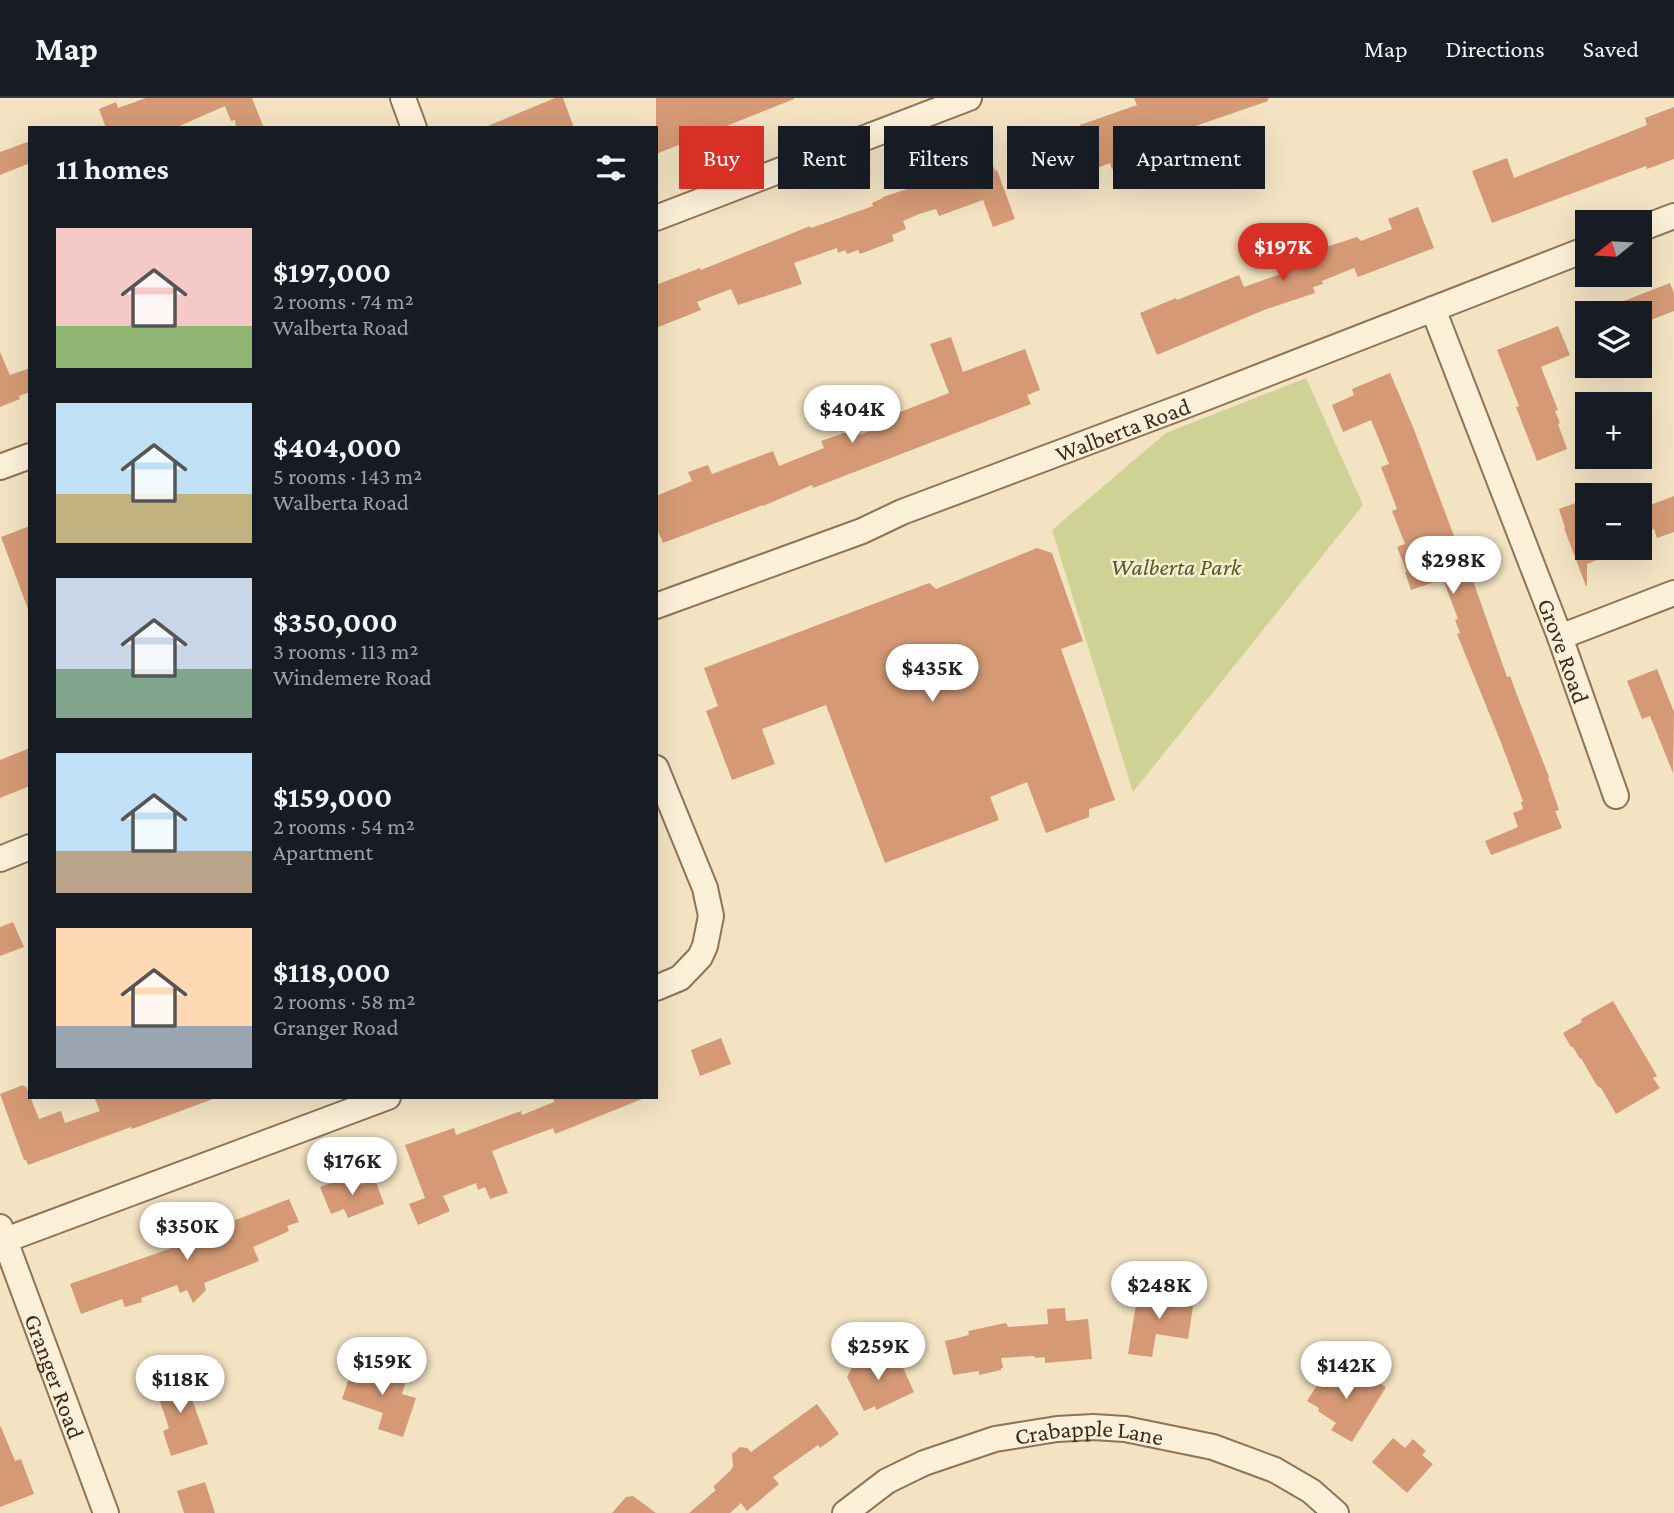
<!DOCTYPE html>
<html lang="en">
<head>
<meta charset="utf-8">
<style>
	:root { --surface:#171b24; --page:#20242c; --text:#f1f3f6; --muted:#9ea1a6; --line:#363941; --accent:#d93025 }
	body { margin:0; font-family:"Crimson Pro",serif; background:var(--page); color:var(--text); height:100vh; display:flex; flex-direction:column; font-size:26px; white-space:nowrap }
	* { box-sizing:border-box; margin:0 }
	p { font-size:23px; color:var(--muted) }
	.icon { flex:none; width:38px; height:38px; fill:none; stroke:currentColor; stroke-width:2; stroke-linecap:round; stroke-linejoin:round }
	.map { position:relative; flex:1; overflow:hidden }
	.side { position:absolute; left:28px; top:28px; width:630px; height:973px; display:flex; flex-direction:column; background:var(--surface); border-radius:0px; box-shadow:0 7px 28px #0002 }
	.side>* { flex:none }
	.top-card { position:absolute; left:679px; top:28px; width:665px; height:63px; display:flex; gap:14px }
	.needle { width:46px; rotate:252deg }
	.buttons { position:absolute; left:1575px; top:112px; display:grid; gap:14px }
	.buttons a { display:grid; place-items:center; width:77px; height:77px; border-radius:0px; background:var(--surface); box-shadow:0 7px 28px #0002; font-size:35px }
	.price { position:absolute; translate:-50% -60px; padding:0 16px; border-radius:24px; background:#fff; color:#222; font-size:23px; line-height:46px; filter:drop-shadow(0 2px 4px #0008) }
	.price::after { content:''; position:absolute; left:50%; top:42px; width:21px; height:16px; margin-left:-10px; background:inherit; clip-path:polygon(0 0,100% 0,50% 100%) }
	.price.on { background:var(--accent); color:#fff }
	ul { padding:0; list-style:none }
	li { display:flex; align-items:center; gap:21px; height:175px; padding:0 28px }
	li span { display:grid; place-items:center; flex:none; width:196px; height:140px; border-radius:0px; color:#555 }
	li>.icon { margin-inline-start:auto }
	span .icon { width:84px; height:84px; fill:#fffc; stroke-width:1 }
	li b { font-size:30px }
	h2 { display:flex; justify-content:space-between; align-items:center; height:84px; padding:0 28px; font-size:30px }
	.tag { padding:0 24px; border-radius:0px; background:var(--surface); box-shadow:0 7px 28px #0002; font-size:24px; line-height:63px }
	.tag.on { background:var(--accent); color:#fff }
	header { display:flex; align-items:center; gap:42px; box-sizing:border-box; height:98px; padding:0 35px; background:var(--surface); border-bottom:2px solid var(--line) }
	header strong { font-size:33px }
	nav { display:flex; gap:38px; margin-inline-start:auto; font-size:24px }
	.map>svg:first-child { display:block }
</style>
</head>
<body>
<header>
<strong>Map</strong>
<nav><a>Map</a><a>Directions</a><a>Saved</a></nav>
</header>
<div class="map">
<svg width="1674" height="1415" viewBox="0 0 1674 1415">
	<rect width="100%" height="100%" fill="#f3e3c3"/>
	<path fill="#ced395" d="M1306,280L1363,407L1133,694L1052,432L1166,335Z"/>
	<g fill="#d59a75">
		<path d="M146,0H252L264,30H236L235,22L231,23L225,8L175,30H106L99,11L116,4L118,10Z"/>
		<path d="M555,0H563L574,30H483Z"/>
		<path d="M656,0H794V1L656,56Z"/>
		<path d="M1134,0H1268V3L1184,32L1183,28L1147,42L1159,72L1121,87L1115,70L1112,71L1110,65L1097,70L1080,27L1137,7Z"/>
		<path d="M1674,9V61L1647,71L1646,68L1492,125L1472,73L1507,60L1514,80L1647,27L1645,20Z"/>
		<path d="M30,43V65L0,77V54Z"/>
		<path d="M991,61L995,73L997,72L1015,121L993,129L983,102L939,118L936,111L919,116L903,123L906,131L892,137L894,143L860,156L858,152L847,156L845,152L838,155L837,150L794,165L802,186L738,207L731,191L697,204L701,212L656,230V187L700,170L701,172L810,128L811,130L873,108L872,105L883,100V99L937,81Z"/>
		<path d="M1418,109L1434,150L1358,179L1354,170L1322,183L1323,186L1313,189L1315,195L1264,212L1157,257L1140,215L1176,200L1177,202L1239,177L1244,189L1289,173L1283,158L1296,154L1301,146L1314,153L1357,139L1361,143L1392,131L1388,121Z"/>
		<path d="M1670,185L1674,195V213L1641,226L1640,215H1598V213Z"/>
		<path d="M1558,228L1570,257L1541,269L1558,312L1555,313L1560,325L1558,326L1567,351L1537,363L1516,309L1519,308L1497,252Z"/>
		<path d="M951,239L963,274L1025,251L1040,292L1027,297L1031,306L813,390L812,387L763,408V407L663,445L656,429V398L692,383L688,374L708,367L712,376L773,353L779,368L824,350L821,343L858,330L860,337L897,322L895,316L949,295L930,246Z"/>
		<path d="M0,254L10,277L30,270V294L19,298L20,301L0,309Z"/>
		<path d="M1390,275L1413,329L1466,470L1468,469L1471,477L1507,579L1510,578L1517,597L1549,679L1548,680L1559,712L1555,713L1562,730L1491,757L1485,743L1518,729L1513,715L1523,711L1521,704L1523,703L1500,642L1457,536L1460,535L1455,522L1458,521L1443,481L1411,492L1405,474H1407L1397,449L1405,446L1392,413L1397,411L1381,369L1389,366L1371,322L1343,334L1332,307L1354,297L1352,291Z"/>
		<path d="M1674,398V434L1657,440L1654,431L1640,436V411Z"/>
		<path d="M1581,403L1587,420V450H1625V451L1587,466V488H1586L1564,430H1565L1559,411Z"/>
		<path d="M30,428V511H28L1,439Z"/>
		<path d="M1037,450L1052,455L1083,543L1061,551L1115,702L1089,711V719L1046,735L1027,684L990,699L999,722L885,765L826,607L762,631L775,666L732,682L706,613L718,608L704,570L929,485L936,491Z"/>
		<path d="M1657,571L1674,614L1673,675L1650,618L1642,621L1627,583Z"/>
		<path d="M30,650V688L0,700V662Z"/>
		<path d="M13,824L24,849L0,858V829Z"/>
		<path d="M1613,903L1657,978L1653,980L1660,990L1616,1016L1601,990L1597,988L1581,960L1580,961L1573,949H1571L1563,935L1582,924L1581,921Z"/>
		<path d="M721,940L731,966L700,978L691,952Z"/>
		<path d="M23,987L24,989L26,988L39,1021L61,1013L65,1025L100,1013L94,999H213V1001L132,1031L131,1029L28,1067L26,1062H24L0,996Z"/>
		<path d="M553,999H642V1001L555,1036L553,1030L492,1053L508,1095L490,1101L485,1089L478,1092L476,1085L443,1098L450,1113L418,1127L409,1106L425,1100L405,1047L454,1030L456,1037L521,1013L522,1017L554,1004Z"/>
		<path d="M350,1078L354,1089L375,1081L384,1106L348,1120L344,1111L331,1116L320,1089Z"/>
		<path d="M289,1101L299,1124L287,1128L289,1133L285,1135L253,1149L259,1163L204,1185L206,1192L193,1205L187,1192L180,1195L177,1187L141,1200L142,1204L125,1209L122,1201L81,1216L70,1186L183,1146L219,1131L218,1129Z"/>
		<path d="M1138,1194L1194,1202L1188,1241L1156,1236L1152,1259L1128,1256Z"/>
		<path d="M1065,1210L1066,1223L1088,1221L1092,1261L1045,1265V1259L1036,1260L1034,1258L1001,1260L1003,1270H1001V1272L979,1277V1273L953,1277L945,1243L969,1237L968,1233L1006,1225L1008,1229L1048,1226L1047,1211Z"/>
		<path d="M861,1253L890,1268L900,1263L914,1294L876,1312L875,1308L864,1313L847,1279Z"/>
		<path d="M353,1268L373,1274L375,1269L407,1279L402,1296L416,1300L403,1339L378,1331L383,1315L342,1301Z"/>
		<path d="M1328,1270L1353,1283L1358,1278L1367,1284L1370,1279L1386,1289L1352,1344L1331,1332L1336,1325L1318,1313L1319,1310L1307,1303Z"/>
		<path d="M182,1273L208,1346L171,1358L163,1333L169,1330L153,1283Z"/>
		<path d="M817,1306L839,1336L820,1350L818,1347L773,1379L779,1386L747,1413L741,1405L730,1415H689L716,1392L713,1389L731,1372L733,1368L732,1356L740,1349L747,1350L751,1354Z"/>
		<path d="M0,1329H1L15,1363L21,1361L34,1396L0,1409Z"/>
		<path d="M1393,1340L1405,1350L1413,1341L1426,1353L1422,1357L1433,1366L1407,1395L1372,1364Z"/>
		<path d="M205,1384L215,1415H184L177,1393Z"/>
		<path d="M633,1398L656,1415H612L626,1399Z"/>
	</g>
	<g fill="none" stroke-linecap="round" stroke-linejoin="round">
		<g stroke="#907357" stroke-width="28">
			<g id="street">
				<path d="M403,0L414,30"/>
				<path d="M656,120L969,0"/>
				<path d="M1640,131L1674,118"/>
				<path id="s1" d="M1433,211L1560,539L1616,698"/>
				<path d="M0,369L30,358"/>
				<path id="s2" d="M656,508L862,433L902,414L1192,305L1587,151"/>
				<path d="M1560,539L1674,495"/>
				<path d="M656,670L705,790L711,818L705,848L700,859L680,880L656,890"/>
				<path d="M0,761L30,749"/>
				<path id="s3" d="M0,1129L106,1415"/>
				<path d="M0,1144L388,999"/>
				<path id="s4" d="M845,1415L887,1383L924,1365L995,1341L1057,1331L1093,1329L1125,1331L1213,1349L1275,1372L1311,1393L1336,1415"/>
			</g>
		</g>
		<use href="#street" stroke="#fcf0d8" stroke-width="24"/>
	</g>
	<g text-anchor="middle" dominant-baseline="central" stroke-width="5" stroke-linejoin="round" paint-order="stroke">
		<g font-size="24" fill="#3e2c1d" stroke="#f9edd4">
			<text stroke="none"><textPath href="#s2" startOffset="499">Walberta Road</textPath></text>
			<text stroke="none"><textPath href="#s1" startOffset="366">Grove Road</textPath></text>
			<text stroke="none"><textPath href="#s3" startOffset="159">Granger Road</textPath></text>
			<text stroke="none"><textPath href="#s4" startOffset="264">Crabapple Lane</textPath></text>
		</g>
		<g font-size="24" font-style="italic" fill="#505d21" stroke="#f9edd4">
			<text x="1176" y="468">Walberta Park</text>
		</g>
	</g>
</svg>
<div class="buttons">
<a><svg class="needle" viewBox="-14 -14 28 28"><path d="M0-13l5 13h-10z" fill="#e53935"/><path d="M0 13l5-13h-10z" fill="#9ea1a6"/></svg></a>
<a><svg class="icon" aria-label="layers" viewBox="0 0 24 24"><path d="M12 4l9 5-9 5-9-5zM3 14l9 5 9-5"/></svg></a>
<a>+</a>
<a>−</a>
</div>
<b class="price on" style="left:1283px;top:185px">$197K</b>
<b class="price" style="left:852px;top:347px">$404K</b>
<b class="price" style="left:1453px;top:498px">$298K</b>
<b class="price" style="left:932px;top:606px">$435K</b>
<b class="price" style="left:352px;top:1099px">$176K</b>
<b class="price" style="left:187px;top:1164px">$350K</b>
<b class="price" style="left:1159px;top:1223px">$248K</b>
<b class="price" style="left:878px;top:1284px">$259K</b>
<b class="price" style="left:382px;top:1299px">$159K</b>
<b class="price" style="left:1346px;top:1303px">$142K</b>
<b class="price" style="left:180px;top:1317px">$118K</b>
<div class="top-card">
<a class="tag on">Buy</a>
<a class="tag">Rent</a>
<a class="tag">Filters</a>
<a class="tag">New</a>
<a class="tag">Apartment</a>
</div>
<section class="side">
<h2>11 homes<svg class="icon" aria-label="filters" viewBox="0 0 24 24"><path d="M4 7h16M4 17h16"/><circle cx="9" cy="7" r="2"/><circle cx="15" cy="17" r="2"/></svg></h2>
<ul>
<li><span style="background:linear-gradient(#f6c9c9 70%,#8fb573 0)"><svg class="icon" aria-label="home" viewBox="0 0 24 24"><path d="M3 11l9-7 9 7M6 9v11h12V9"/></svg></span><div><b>$197,000</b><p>2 rooms · 74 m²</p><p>Walberta Road</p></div></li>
<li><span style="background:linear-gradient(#bfe0f5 65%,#c2b280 0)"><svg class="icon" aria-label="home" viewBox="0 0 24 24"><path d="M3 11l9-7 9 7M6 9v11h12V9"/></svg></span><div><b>$404,000</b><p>5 rooms · 143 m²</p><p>Walberta Road</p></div></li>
<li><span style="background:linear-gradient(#c9d6e8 65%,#7fa58c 0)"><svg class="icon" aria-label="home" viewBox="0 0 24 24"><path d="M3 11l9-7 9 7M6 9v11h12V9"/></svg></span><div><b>$350,000</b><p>3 rooms · 113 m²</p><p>Windemere Road</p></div></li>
<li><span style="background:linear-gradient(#bfe0f5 70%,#b9a48a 0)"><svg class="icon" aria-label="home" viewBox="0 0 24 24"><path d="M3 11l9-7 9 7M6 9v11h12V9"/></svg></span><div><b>$159,000</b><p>2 rooms · 54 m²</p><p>Apartment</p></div></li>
<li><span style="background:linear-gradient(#ffd9b3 70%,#9aa5b1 0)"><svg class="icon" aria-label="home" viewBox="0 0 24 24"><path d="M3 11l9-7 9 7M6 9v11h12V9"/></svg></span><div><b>$118,000</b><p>2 rooms · 58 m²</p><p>Granger Road</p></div></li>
</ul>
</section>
</div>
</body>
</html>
